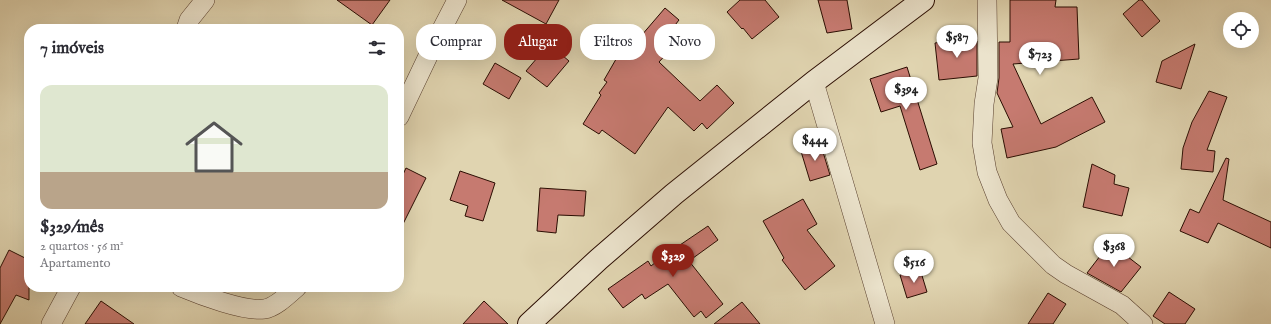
<!DOCTYPE html>
<html lang="pt">
<head>
<meta charset="utf-8">
<style>
	:root { --surface:#fff; --page:#f2f2f3; --text:#2b2b33; --muted:#7c7c81; --line:#e1e1e2; --accent:#8f2418 }
	body { margin:0; font-family:"IM FELL English",serif; background:var(--page); color:var(--text); height:100vh; display:flex; flex-direction:column; font-size:15px; white-space:nowrap }
	* { box-sizing:border-box; margin:0 }
	p { font-size:13px; color:var(--muted) }
	.icon { flex:none; width:22px; height:22px; fill:none; stroke:currentColor; stroke-width:2; stroke-linecap:round; stroke-linejoin:round }
	.map { position:relative; flex:1; overflow:hidden }
	.sheet { position:absolute; left:24px; top:24px; width:380px; height:268px; display:flex; flex-direction:column; background:var(--surface); border-radius:16px; box-shadow:0 4px 16px #0002 }
	.sheet>* { flex:none }
	.top-card { position:absolute; left:416px; top:24px; width:380px; height:36px; display:flex; gap:8px }
	.buttons { position:absolute; left:1223px; top:12px; display:grid; gap:8px }
	.buttons a { display:grid; place-items:center; width:36px; height:36px; border-radius:50%; background:var(--surface); box-shadow:0 4px 16px #0002; font-size:20px }
	.price { position:absolute; translate:-50% -34px; padding:0 9px; border-radius:14px; background:#fff; color:#222; font-size:13px; line-height:26px; filter:drop-shadow(0 1px 2px #0008) }
	.price::after { content:''; position:absolute; left:50%; top:24px; width:12px; height:9px; margin-left:-6px; background:inherit; clip-path:polygon(0 0,100% 0,50% 100%) }
	.price.selected { background:var(--accent); color:#fff }
	ul { padding:0; list-style:none }
	li { display:grid; align-content:center; gap:8px; height:212px; padding:0 16px }
	li+li { border-top:1px solid var(--line) }
	li span { display:grid; place-items:center; height:124px; border-radius:12px; color:#555 }
	li>.icon { margin-inline-start:auto }
	span .icon { width:72px; height:72px; fill:#fffc; stroke-width:1 }
	li b { font-size:17px }
	h2 { display:flex; justify-content:space-between; align-items:center; height:48px; padding:0 16px; font-size:17px }
	.chip { padding:0 14px; border-radius:16px; background:var(--surface); box-shadow:0 4px 16px #0002; font-size:14px; line-height:36px }
	.chip.selected { background:var(--accent); color:#fff }
	.map>svg:first-child { display:block }
</style>
</head>
<body>
<div class="map">
<svg width="1271" height="324" viewBox="0 0 1271 324">
	<rect width="100%" height="100%" fill="#e0d4b0"/>
	<filter id="stains"><feTurbulence type="fractalNoise" baseFrequency=".005" numOctaves="4"/><feColorMatrix values="0 0 0 0 .2 0 0 0 0 .09 0 0 0 0 .02 0 0 0 .5 -.17"/></filter>
	<radialGradient id="worn" r=".72"><stop offset=".6" stop-color="#630" stop-opacity="0"/><stop offset="1" stop-color="#630" stop-opacity=".3"/></radialGradient>
	<g fill="#c67a70" stroke="#2b0d02">
		<path d="M337,0H390L372,25Z"/>
		<path d="M502,0H559L546,24Z"/>
		<path d="M740,0H765L779,17L752,39L743,28L742,29L727,12Z"/>
		<path d="M818,0H847L852,29L827,33Z"/>
		<path d="M1010,0H1056L1055,7H1077L1079,59L1013,64L1041,124L1092,97L1105,122L1056,147L1007,158L1001,129L1013,127L997,93L999,78V42H1010Z"/>
		<path d="M1139,0H1142L1160,21L1142,37L1123,14Z"/>
		<path d="M665,8L679,20L672,29L681,38L659,62L700,101L717,85L734,103L707,129L702,123L694,131L668,107L635,154L602,130L599,134L583,124L601,95L599,93L607,82L604,80L619,54L611,47L631,27L641,36Z"/>
		<path d="M972,38V41H977V76L939,80L935,43Z"/>
		<path d="M549,44L569,61L547,87L526,71Z"/>
		<path d="M1195,44L1181,89L1156,82L1162,61Z"/>
		<path d="M495,63L521,78L509,99L483,84Z"/>
		<path d="M907,67L937,164L920,170L900,106L881,112L870,79Z"/>
		<path d="M1209,91L1227,97L1207,150L1215,151L1213,172L1181,169L1183,148L1192,122Z"/>
		<path d="M820,142L830,175L810,181L800,148Z"/>
		<path d="M1226,158L1229,159L1223,200L1271,222V248L1218,223L1208,243L1180,231L1190,209L1199,213Z"/>
		<path d="M1092,164L1115,175L1114,184L1129,188L1122,216L1083,207Z"/>
		<path d="M406,168L426,178L399,232V183Z"/>
		<path d="M460,171L495,183L483,221L465,216L468,206L450,200Z"/>
		<path d="M540,188L586,191L584,216L558,215L556,233L537,231Z"/>
		<path d="M803,199L817,224L807,230L835,266L805,290L782,260L784,258L763,221Z"/>
		<path d="M708,226L718,240L689,261L723,304L706,318L701,311L694,317L668,284L645,299L642,294L623,308L608,289L648,261L651,266L676,246L677,247Z"/>
		<path d="M1110,243L1141,267L1121,292L1087,273Z"/>
		<path d="M9,250L29,260V300L16,295L0,324V268Z"/>
		<path d="M920,269L927,292L907,298L900,275Z"/>
		<path d="M1169,292L1195,309L1185,324H1165L1153,316Z"/>
		<path d="M1048,293L1066,304L1053,324H1028Z"/>
		<path d="M101,301L134,324H85Z"/>
		<path d="M484,301L508,324H463Z"/>
		<path d="M742,302L760,324H714Z"/>
	</g>
	<g fill="none" stroke-linecap="round" stroke-linejoin="round">
		<g stroke="#583f2e" stroke-width="20">
			<g id="street">
				<path d="M987,0L988,78L984,104L982,143L987,172L998,200L1011,223L1053,265L1066,274L1122,305L1143,324"/>
				<path d="M186,29L189,20L205,0"/>
				<path d="M814,82L885,324"/>
				<path d="M399,117L429,54L457,0"/>
				<path d="M181,287C200,295 245,312 264,309C275,308 289,294 297,287"/>
				<path d="M51,324L71,287"/>
			</g>
		</g>
		<g stroke="#2b0d02" stroke-width="24">
			<path id="secondary" d="M529,324L599,259L674,194L814,82L923,0"/>
		</g>
		<use href="#street" stroke="#ebe3cc" stroke-width="19"/>
		<use href="#secondary" stroke="#ebe3cc" stroke-width="22"/>
	</g>
	<rect width="100%" height="100%" filter="url(#stains)"/>
	<rect width="100%" height="100%" fill="url(#worn)"/>
</svg>
<div class="buttons">
<a><svg class="icon" aria-label="locate" viewBox="0 0 24 24"><circle cx="12" cy="12" r="6"/><path d="M12 2v4M12 18v4M2 12h4M18 12h4"/></svg></a>
</div>
<b class="price" style="left:957px;top:59px">$587</b>
<b class="price" style="left:1040px;top:76px">$723</b>
<b class="price" style="left:906px;top:111px">$394</b>
<b class="price" style="left:815px;top:162px">$444</b>
<b class="price" style="left:1114px;top:268px">$368</b>
<b class="price selected" style="left:673px;top:278px">$329</b>
<b class="price" style="left:914px;top:284px">$516</b>
<div class="top-card">
<a class="chip">Comprar</a>
<a class="chip selected">Alugar</a>
<a class="chip">Filtros</a>
<a class="chip">Novo</a>
</div>
<section class="sheet">
<h2>7 imóveis<svg class="icon" aria-label="filters" viewBox="0 0 24 24"><path d="M4 7h16M4 17h16"/><circle cx="9" cy="7" r="2"/><circle cx="15" cy="17" r="2"/></svg></h2>
<ul>
<li><span style="background:linear-gradient(#dfe7d0 70%,#b9a48a 0)"><svg class="icon" aria-label="home" viewBox="0 0 24 24"><path d="M3 11l9-7 9 7M6 9v11h12V9"/></svg></span><div><b>$329/mês</b><p>2 quartos · 56 m²</p><p>Apartamento</p></div></li>
</ul>
</section>
</div>
</body>
</html>
